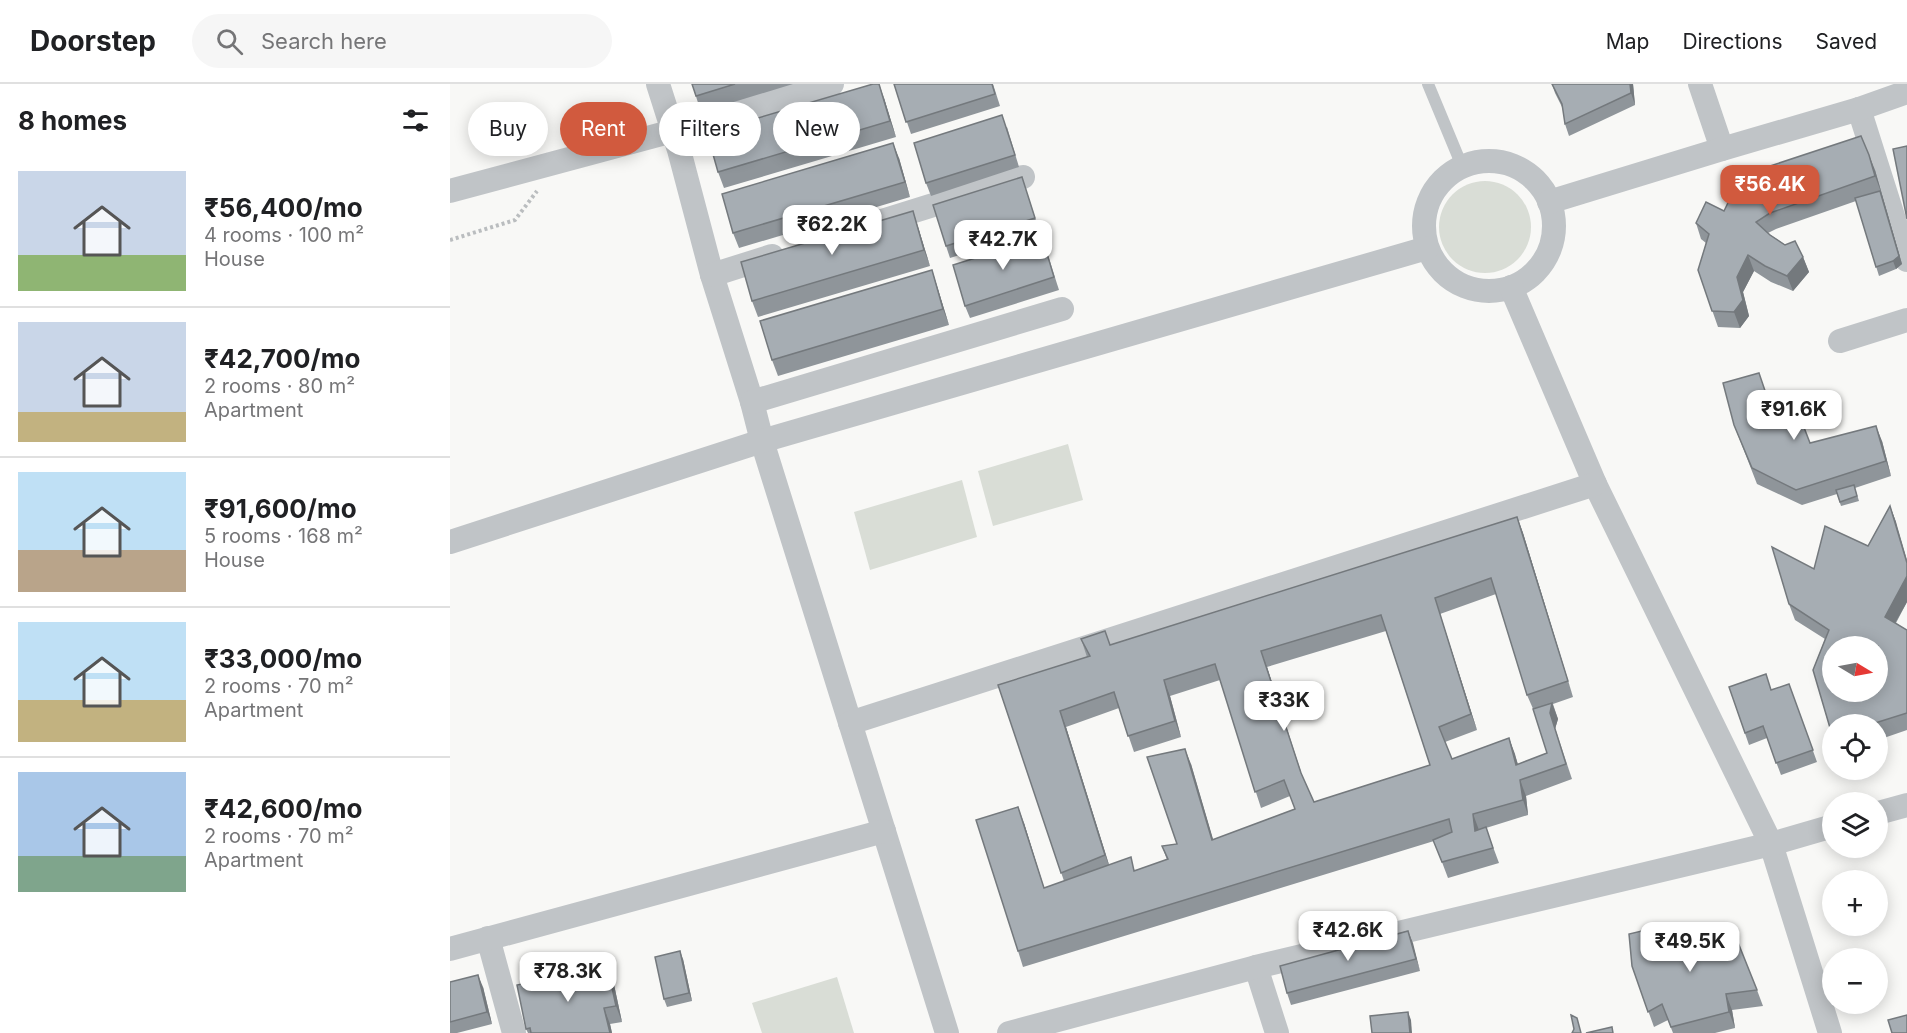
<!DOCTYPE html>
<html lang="en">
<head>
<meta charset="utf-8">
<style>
	:root { --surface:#fff; --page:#f6f6f6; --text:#202124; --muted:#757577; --line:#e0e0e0; --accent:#d15a3e }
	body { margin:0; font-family:Inter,sans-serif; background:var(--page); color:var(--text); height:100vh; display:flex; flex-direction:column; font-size:22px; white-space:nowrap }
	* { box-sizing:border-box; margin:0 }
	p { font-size:20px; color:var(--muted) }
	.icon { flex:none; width:33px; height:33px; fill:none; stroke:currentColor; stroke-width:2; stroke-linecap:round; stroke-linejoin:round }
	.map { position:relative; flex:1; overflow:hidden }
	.panel { display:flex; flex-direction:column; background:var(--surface); width:450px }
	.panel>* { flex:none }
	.top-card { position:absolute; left:18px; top:18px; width:570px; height:54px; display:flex; gap:12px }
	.needle { width:39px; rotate:100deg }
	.fabs { position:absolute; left:1372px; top:552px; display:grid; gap:12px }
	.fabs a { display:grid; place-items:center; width:66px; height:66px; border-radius:50%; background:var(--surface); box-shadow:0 3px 15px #0003; font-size:30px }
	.price { position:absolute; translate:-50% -51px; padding:0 14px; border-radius:12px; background:#fff; color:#222; font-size:20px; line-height:39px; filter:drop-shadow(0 2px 3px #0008) }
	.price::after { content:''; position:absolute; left:50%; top:36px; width:18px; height:14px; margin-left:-9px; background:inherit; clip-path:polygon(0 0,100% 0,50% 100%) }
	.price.selected { background:var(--accent); color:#fff }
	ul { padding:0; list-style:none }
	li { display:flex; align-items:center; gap:18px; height:150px; padding:0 18px }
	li+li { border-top:2px solid var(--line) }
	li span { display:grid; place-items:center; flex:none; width:168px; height:120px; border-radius:0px; color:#555 }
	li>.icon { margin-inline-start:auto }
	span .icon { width:72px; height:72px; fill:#fffc; stroke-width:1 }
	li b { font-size:26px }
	h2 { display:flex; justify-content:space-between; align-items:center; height:72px; padding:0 18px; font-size:26px }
	.chip { padding:0 21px; border-radius:27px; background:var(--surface); box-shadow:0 3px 15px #0003; font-size:21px; line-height:54px }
	.chip.selected { background:var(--accent); color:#fff }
	header { display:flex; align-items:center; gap:36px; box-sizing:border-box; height:84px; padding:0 30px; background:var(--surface); border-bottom:2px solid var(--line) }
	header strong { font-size:28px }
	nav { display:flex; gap:33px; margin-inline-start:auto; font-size:21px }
	.search { width:420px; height:54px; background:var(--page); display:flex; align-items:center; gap:15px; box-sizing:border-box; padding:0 21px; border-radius:33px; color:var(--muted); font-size:22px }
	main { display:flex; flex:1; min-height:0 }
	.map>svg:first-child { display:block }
</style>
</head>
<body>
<header>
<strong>Doorstep</strong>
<div class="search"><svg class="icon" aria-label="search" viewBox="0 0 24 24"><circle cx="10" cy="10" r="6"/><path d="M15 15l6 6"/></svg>Search here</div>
<nav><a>Map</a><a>Directions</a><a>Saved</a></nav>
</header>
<main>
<section class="panel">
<h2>8 homes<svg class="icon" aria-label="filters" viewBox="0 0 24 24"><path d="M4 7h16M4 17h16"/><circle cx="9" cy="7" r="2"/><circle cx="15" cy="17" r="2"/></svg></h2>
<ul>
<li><span style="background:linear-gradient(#c9d6e8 70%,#8fb573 0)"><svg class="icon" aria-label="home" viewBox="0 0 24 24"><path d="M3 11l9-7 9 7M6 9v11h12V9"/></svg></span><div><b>₹56,400/mo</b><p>4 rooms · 100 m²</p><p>House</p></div></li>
<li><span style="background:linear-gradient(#c9d6e8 75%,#c2b280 0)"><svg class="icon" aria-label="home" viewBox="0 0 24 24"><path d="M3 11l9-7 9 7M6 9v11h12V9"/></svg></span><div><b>₹42,700/mo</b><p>2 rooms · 80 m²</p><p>Apartment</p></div></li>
<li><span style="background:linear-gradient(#bfe0f5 65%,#b9a48a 0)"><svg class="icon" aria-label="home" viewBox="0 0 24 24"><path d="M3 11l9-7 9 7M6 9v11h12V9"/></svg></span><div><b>₹91,600/mo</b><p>5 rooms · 168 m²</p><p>House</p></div></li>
<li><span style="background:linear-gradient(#bfe0f5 65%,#c2b280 0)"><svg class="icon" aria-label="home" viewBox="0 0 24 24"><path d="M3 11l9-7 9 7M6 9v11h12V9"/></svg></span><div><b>₹33,000/mo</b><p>2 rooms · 70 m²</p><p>Apartment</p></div></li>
<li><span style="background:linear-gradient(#a9c7e8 70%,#7fa58c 0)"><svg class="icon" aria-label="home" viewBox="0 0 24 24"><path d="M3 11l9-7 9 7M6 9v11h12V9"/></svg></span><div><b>₹42,600/mo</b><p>2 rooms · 70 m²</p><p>Apartment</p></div></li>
</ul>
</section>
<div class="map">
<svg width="1457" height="949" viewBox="0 0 1457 949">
	<rect width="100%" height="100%" fill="#f8f8f6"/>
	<g fill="#d9ddd6">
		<circle cx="1035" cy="143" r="46"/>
		<path d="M618,360L633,416L543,442L528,387Z"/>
		<path d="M512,396L527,453L420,486L404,428Z"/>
		<path d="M387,893L404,949H312L302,919Z"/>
	</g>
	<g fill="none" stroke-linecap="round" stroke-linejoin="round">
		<path stroke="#babdbf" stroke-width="4" stroke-dasharray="3 3" stroke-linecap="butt" d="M0,156L65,136L87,107"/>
		<path stroke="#c0c4c7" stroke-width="12" d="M978,0L1012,82"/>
		<g stroke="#c0c4c7" stroke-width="24">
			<path d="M208,0L229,66L262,191L302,318L312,357L497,949"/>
			<path d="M1250,0L1272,65"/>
			<path d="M1409,25L1457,176"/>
			<circle cx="1039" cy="142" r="65"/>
			<path d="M0,107L223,47L382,0"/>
			<path d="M1099,118L1272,65L1409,25L1457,8"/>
			<path d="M432,137L573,93"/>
			<path d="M262,191L322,172"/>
			<path d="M1061,203L1145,400L1321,760L1380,949"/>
			<path d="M1390,257L1457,236"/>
			<path d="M302,318L612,225"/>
			<path d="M0,458L312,357L977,164"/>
			<path d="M400,639L1145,400"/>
			<path d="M1428,729L1457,721"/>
			<path d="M38,854L64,949"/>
			<path d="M0,865L434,747"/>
			<path d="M806,883L827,949"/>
			<path d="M559,949L806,883L1321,760L1383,742"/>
		</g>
	</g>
	<g fill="#8f959a" fill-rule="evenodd">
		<path d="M242,0H343L251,28Z"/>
		<path d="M444,0H543L550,22L461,50Z"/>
		<path d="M1102,0H1183L1185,21L1119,52L1115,40L1113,25L1105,9Z"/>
		<path d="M434,14L446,53L274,104L268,88Z"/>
		<path d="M557,43L569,83L481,112L476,99Z"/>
		<path d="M449,74L460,113L289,164L283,149Z"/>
		<path d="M1425,86L1452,180L1446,185L1429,192L1406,117L1326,145L1318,149L1353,173L1359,188L1343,207L1321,198L1304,187L1293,208L1299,232L1290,244L1268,243L1248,186L1256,159L1251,155L1246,139L1274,127Z"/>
		<path d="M572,93L589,146L500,174L496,162Z"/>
		<path d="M468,143L480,182L308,233L302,217Z"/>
		<path d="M596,165L609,206L520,234L515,222Z"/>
		<path d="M482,186L499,241L328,292L322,276Z"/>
		<path d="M1284,341L1327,342L1360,359L1432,357L1441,392L1405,404L1409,417L1391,422L1387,410L1352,421L1307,400Z"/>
		<path d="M1440,422L1446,438L1457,518L1446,539L1457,546V646L1428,656V640H1383V655L1363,586L1375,555L1345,536L1339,520L1364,485L1418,462Z"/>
		<path d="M1067,433L1073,449L1123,613L1103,620L1108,635L1105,645L1122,695L1076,712L1078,731L1036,744L1049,779L998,794L984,757L573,883L568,867L574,739L594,804L614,797L548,601L637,573L631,555L660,561ZM1046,510L1077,611L1084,627L1097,669L1068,680L1059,654L1002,675L995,658L1027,646L990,530ZM936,547L980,681L864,718L853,694L817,583ZM770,596L811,724L840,712L845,725L763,756L741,680L727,760L712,762L717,776L686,786L659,781L616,643L669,624L684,668L731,653L720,612Z"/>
		<path d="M1339,600L1367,678L1331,691L1317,654L1299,661L1279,603L1321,606Z"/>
		<path d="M958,847L970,887L841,921L837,909Z"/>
		<path d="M1207,859L1307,906L1313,922L1282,926L1285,944L1265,949H1223L1218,936L1204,943L1182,882Z"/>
		<path d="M233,875L242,917L217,923L214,915Z"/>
		<path d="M157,881L163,896L172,938L160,940L162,949H78L76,945Z"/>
		<path d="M0,898L33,903L42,940L7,949H0Z"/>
	</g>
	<g fill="#74797d">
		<path d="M429,0L434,14L446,53L440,37Z"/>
		<path d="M1180,0H1183L1185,21L1181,9Z"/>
		<path d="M443,59L449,74L460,113L455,98Z"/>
		<path d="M1419,71L1425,86L1452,180L1446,185L1443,177L1431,108L1425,92Z"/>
		<path d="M463,127L468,143L480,182L474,166Z"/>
		<path d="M1298,171L1304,187L1293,208L1299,232L1290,244L1284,228L1287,193Z"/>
		<path d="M1353,173L1359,188L1343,207L1337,192Z"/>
		<path d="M482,186L487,202L499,241L493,225Z"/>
		<path d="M1426,342L1432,357L1441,392L1436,377Z"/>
		<path d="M1440,422L1446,438L1457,476V479Z"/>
		<path d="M1067,433L1073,449L1123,613L1118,597Z"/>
		<path d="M1457,492V518L1440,548L1435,533Z"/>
		<path d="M985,514L990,530L1027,646L1021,630Z"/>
		<path d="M811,567L817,583L856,705L851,689Z"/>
		<path d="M714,596L720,612L731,653L725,637Z"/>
		<path d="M1102,619L1108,635L1105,645L1122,695L1100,629Z"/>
		<path d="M610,627L616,643L661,787L655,771Z"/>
		<path d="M1059,654L1065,670L1072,697L1066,681Z"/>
		<path d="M735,665L741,680L768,772L762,756Z"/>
		<path d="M1070,696L1076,712L1078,731L1073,716Z"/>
		<path d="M568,723L574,739L599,820L594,804Z"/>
		<path d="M1023,730L1029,746L1025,747Z"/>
		<path d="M958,847L963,859L970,887L966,875Z"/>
		<path d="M230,867L233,875L242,917L239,909Z"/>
		<path d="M157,881L163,896L172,938L166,922Z"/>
		<path d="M28,891L33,903L42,940L37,928Z"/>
		<path d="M1276,910L1282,926L1285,944L1279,928Z"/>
		<path d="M154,924L160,940L162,949H160Z"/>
		<path d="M958,928L961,936L962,949H960Z"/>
	</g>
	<g fill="#a6adb3" stroke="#74797d" stroke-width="1.5" fill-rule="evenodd">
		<path d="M242,0H285L246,12Z"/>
		<path d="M423,0H429L440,37L268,88L257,49Z"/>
		<path d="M444,0H542L545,10L456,38Z"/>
		<path d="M1102,0H1180L1181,9L1115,40L1112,20Z"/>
		<path d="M552,31L565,71L476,99L464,59Z"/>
		<path d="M1411,52L1419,71L1425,92L1320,129L1306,138L1320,151L1335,161L1345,157L1353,173L1337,192L1315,182L1298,171L1287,193L1293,216L1284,228L1262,227L1248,186L1259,150L1246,139L1256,118L1274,127L1288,98L1311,85Z"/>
		<path d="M443,59L455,98L283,149L272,110Z"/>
		<path d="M1457,62V135L1443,65Z"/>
		<path d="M572,93L585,134L496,162L483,121Z"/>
		<path d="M1430,107L1449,172L1443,177L1426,183L1405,114Z"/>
		<path d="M463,127L474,166L302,217L291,178Z"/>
		<path d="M592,153L604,193L515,222L503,181Z"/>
		<path d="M482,186L493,225L322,276L310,237Z"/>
		<path d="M1309,289L1327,342L1350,333L1360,359L1426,342L1436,377L1346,406L1302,384L1284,341L1273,299Z"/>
		<path d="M1404,401L1407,412L1390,418L1386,406Z"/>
		<path d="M1440,422L1457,479V492L1435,533L1457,546V629L1422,640H1383V654L1363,586L1379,546L1339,520L1322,463L1364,485L1375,442L1418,462ZM1383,562H1428V608H1383Z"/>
		<path d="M1067,433L1118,597L1077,611L1041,494L985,514L1021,630L989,643L1002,675L1059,654L1066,681L1097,669L1083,625L1102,619L1100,629L1116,680L1070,696L1073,716L1023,730L1025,747L1036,743L1043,764L992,778L983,756L1002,748L999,735L568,867L526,736L568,723L594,804L681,773L684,787L718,775L712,762L727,760L697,673L735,665L762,756L845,725L834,696L805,708L765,580L714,596L725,637L678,652L664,608L610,627L655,771L611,789L548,601L640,572L631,555L655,547L660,561ZM931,531L980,681L864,718L851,689L811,567Z"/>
		<path d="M1316,590L1321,606L1339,600L1363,666L1326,679L1313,642L1295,649L1279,603Z"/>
		<path d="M1281,841L1307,906L1276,910L1279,928L1221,943L1212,920L1198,928L1182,882L1179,850L1200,845L1207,859L1241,845L1251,854Z"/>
		<path d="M958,847L966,875L837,909L830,882Z"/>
		<path d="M230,867L239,909L214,915L205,873Z"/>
		<path d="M157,881L166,922L154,924L160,949H81L80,944L76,945L67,901Z"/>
		<path d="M28,891L37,928L0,938V898Z"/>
		<path d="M958,928L960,949H922L920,932Z"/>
		<path d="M1121,931L1127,934L1131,949H1122L1124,945Z"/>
		<path d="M1457,931V949H1442L1438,936Z"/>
		<path d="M1162,943L1163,949H1136Z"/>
	</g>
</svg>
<div class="fabs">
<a><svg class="needle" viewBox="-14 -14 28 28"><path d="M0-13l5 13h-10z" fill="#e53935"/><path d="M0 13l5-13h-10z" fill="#757577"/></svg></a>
<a><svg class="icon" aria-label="locate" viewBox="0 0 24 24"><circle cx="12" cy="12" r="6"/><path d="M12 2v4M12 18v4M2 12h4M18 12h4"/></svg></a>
<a><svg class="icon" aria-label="layers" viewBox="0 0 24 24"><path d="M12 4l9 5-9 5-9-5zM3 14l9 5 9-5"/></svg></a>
<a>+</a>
<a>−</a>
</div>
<b class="price selected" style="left:1320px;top:132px">₹56.4K</b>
<b class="price" style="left:382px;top:172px">₹62.2K</b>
<b class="price" style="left:553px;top:187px">₹42.7K</b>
<b class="price" style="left:1344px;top:357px">₹91.6K</b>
<b class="price" style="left:834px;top:648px">₹33K</b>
<b class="price" style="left:898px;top:878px">₹42.6K</b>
<b class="price" style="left:1240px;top:889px">₹49.5K</b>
<b class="price" style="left:118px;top:919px">₹78.3K</b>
<div class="top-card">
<a class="chip">Buy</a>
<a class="chip selected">Rent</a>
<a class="chip">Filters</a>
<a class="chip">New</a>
</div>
</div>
</main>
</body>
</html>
